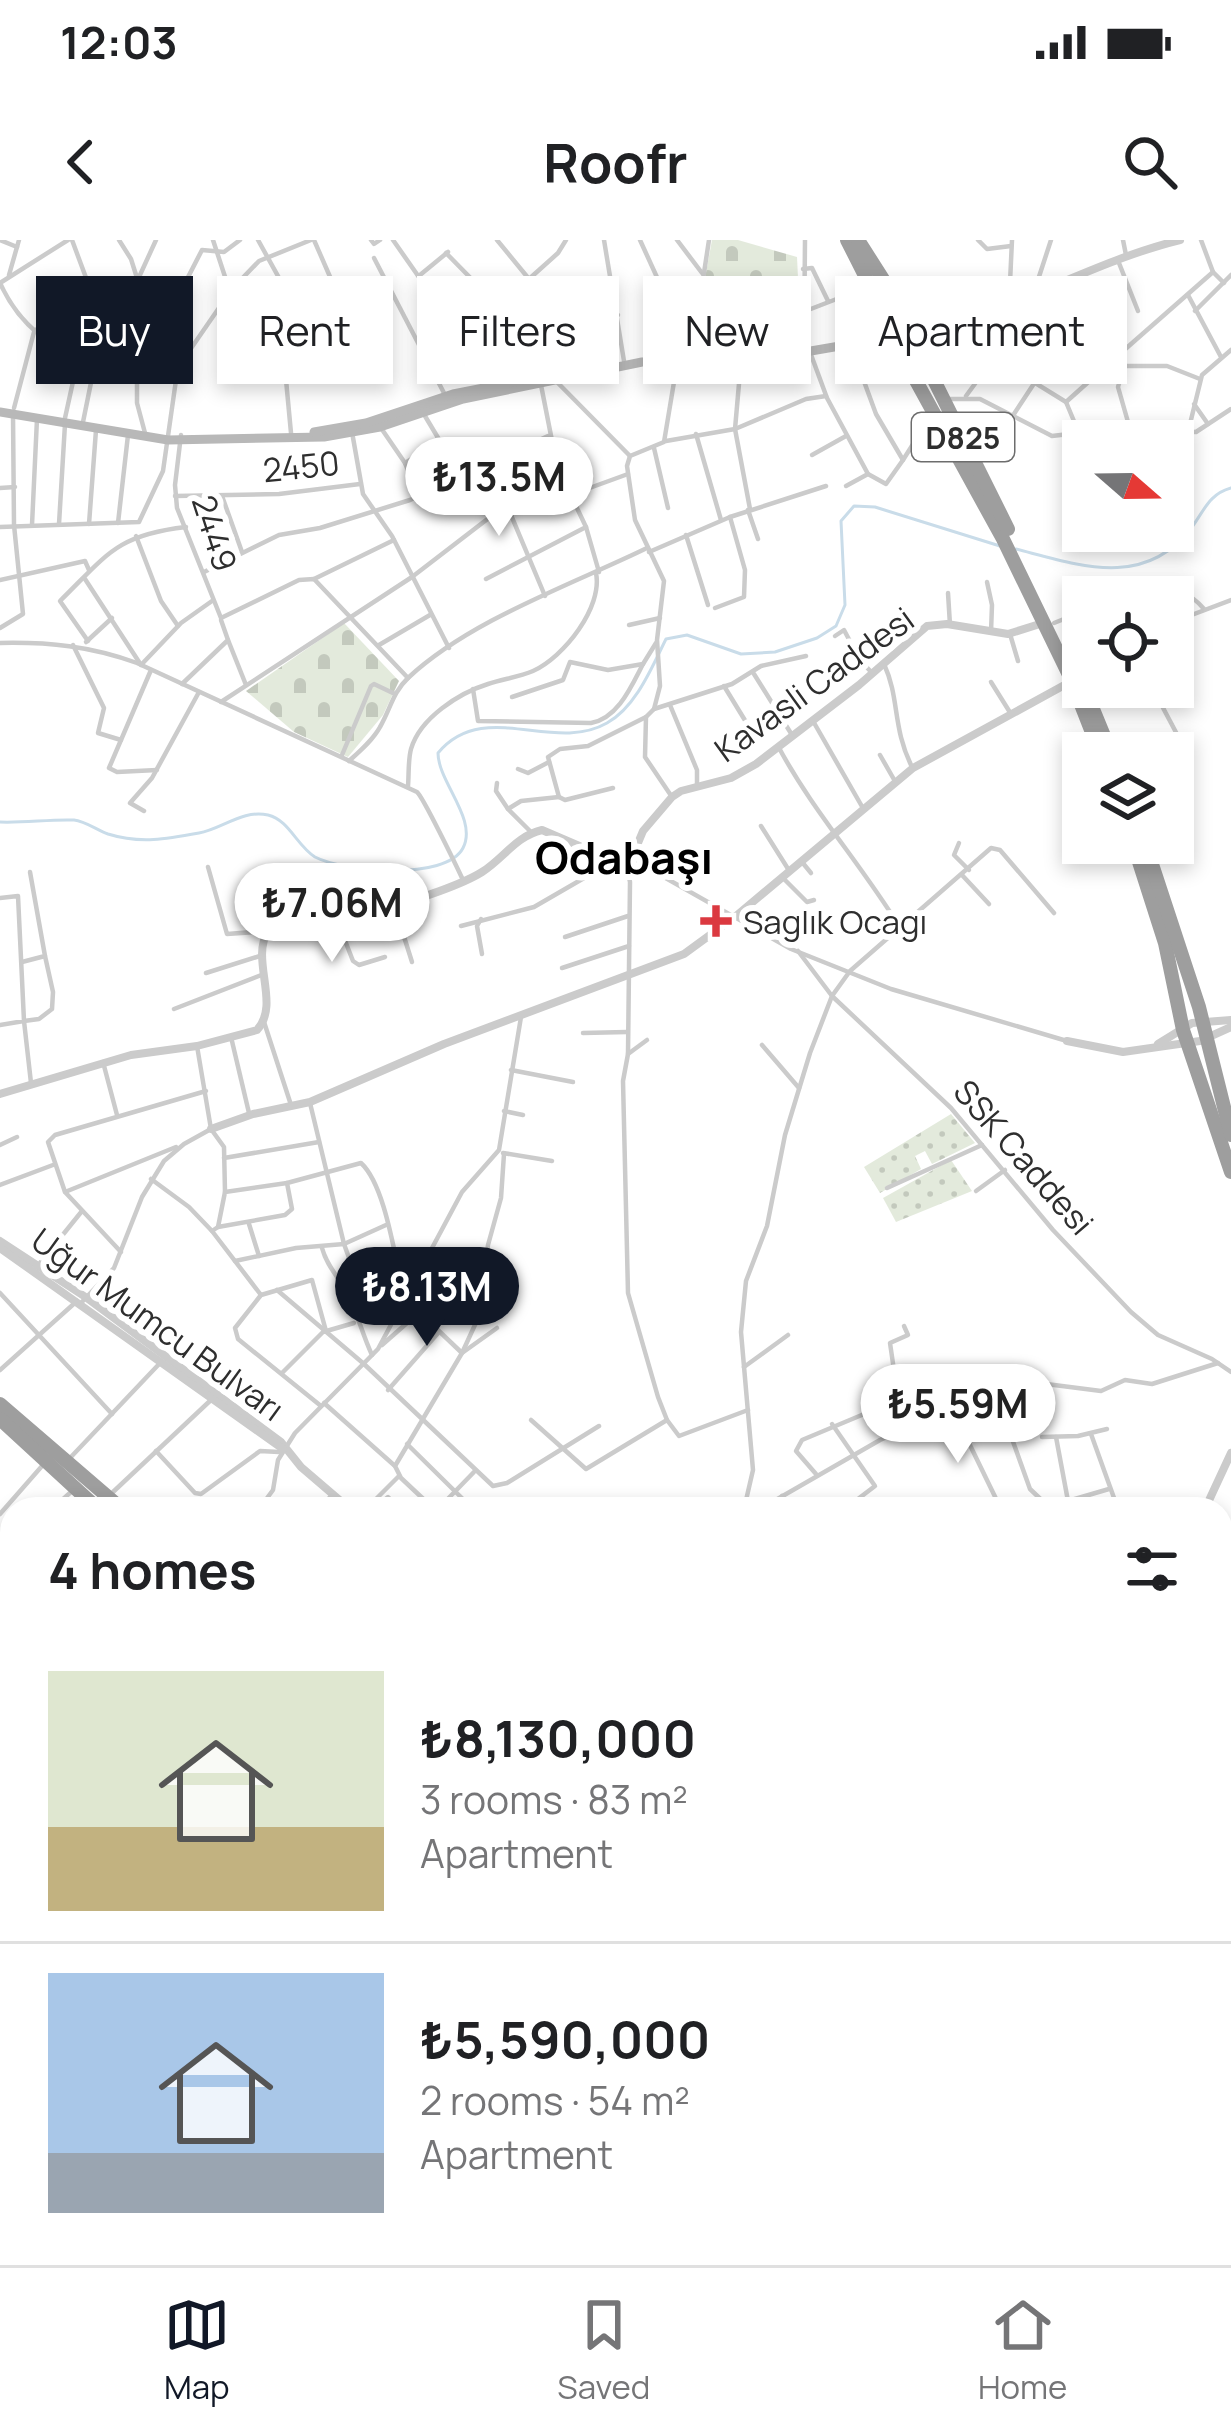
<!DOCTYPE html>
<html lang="en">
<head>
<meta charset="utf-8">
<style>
	:root { --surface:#fff; --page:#f2f2f2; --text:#202124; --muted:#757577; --line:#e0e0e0; --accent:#111827 }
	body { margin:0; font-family:Manrope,sans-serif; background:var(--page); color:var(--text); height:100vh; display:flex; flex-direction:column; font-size:45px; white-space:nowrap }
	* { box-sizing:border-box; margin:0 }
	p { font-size:39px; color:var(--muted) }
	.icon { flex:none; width:66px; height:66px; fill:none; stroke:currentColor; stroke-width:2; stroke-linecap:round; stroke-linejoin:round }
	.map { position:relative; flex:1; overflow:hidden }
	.drawer { position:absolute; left:0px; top:1257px; width:1233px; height:768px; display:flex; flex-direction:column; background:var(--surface); border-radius:36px 36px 0 0; box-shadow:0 6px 18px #0003 }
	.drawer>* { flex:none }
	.top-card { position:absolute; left:36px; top:36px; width:1161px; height:108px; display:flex; gap:24px }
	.needle { width:78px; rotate:110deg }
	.controls { position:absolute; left:1062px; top:180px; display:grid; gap:24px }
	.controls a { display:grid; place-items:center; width:132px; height:132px; border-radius:0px; background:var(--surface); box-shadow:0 6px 18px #0003; font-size:60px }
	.price { position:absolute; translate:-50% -102px; padding:0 27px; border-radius:42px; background:#fff; color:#222; font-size:39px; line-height:78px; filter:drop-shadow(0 3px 6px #0008) }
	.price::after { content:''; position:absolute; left:50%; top:72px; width:36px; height:27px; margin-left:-18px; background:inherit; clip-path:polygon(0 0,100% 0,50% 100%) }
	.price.selected { background:var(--accent); color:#fff }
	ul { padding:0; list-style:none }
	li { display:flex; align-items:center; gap:36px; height:300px; padding:0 48px }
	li+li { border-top:3px solid var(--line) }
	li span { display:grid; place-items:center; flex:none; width:336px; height:240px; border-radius:0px; color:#555 }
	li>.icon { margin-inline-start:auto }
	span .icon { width:144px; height:144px; fill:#fffc; stroke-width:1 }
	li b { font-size:51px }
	h2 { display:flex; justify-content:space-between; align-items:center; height:144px; padding:0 48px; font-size:51px }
	.tag { padding:0 42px; border-radius:0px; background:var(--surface); box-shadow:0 6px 18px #0003; font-size:42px; line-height:108px }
	.tag.selected { background:var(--accent); color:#fff }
	.status { display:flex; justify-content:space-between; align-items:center; height:84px; padding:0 60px; background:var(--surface); direction:ltr }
	.status svg { height:33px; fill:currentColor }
	header { display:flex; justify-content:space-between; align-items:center; height:156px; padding:0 48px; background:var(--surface); font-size:54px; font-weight:700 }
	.menu { display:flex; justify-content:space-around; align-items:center; height:168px; border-top:3px solid var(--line); background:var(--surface); font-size:33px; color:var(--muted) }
	.menu a { display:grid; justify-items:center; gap:6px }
	.menu .selected { color:var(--accent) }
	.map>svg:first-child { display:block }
</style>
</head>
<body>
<div class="status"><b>12:03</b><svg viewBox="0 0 49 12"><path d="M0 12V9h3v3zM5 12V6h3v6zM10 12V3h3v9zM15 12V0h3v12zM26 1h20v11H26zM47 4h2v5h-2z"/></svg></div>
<header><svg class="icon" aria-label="back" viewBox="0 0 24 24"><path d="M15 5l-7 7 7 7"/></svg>Roofr<svg class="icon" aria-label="search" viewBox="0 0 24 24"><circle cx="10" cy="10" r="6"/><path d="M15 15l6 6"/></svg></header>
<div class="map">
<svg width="1231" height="2025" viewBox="0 0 1231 2025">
	<defs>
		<pattern id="grass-dots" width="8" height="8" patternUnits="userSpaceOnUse" patternTransform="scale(3)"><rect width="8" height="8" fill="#e3eadc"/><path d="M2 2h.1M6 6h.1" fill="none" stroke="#c3c9bd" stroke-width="1.8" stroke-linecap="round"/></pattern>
		<pattern id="cemetery-stones" width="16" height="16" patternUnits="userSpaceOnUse" patternTransform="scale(3)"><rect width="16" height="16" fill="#e3eadc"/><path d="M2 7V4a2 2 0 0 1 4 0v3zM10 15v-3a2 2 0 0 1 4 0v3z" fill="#c3c9bd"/></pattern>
	</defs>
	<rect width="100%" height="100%" fill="#fff"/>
	<g fill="url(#grass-dots)">
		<path d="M951,874L975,903L932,924L925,911L915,916L921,929L880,953L864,927Z"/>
		<path d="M951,920L972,951L896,982L883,958Z"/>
	</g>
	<g fill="url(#cemetery-stones)">
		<path d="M712,0H738L797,17L801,102L692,109Z"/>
		<path d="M344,383L399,441L383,475L348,517L294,492L246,451Z"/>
	</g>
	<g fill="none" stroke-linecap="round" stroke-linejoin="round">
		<g stroke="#c9dce9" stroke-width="3">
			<path d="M1016,309C1078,325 1145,350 1192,287C1204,271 1209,254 1231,248"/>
			<path d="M0,582C25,583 50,579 74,580C85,581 97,590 108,594C140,604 167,599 199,593C222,589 243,569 268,575C289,580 297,606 315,617C344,632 446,641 463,608C478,579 438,542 438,513C484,458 553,514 607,483C636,467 652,427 666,399L687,395L741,414L775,412L817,398L836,386L845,365L841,281L854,266L875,267L1000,306"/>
			<path d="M1221,2004L1231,2005"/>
			<path d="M823,2013L877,2025L903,2014"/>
			<path d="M727,2025L741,2013"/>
		</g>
		<g stroke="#cbcbcb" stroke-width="4.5">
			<path d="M0,0L17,7"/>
			<path d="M72,0L98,70L104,81L114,88"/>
			<path d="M119,0L131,19L137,38"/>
			<path d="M213,0L230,52"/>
			<path d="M258,0L309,92"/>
			<path d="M371,0L374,4L380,0"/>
			<path d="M393,0L442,70L463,78L491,120"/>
			<path d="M497,0L529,39"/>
			<path d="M604,0L624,121"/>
			<path d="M640,0L676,79L678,113"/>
			<path d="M677,0L702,33"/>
			<path d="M978,0L987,9L1011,6"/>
			<path d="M1123,0L1126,15"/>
			<path d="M1201,0L1213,32L1224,43"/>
			<path d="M446,13L503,71L520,97C499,109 485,120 486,147"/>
			<path d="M374,18L444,153"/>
			<path d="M1119,23L1138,71"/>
			<path d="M803,29L812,28L828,61"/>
			<path d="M9,35L19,0"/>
			<path d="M420,35L448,12"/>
			<path d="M0,43C20,87 51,108 95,123L102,118L156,0"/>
			<path d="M0,43L68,0"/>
			<path d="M1047,48L1079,102L1114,119L1213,32"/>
			<path d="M1034,52L1051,0"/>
			<path d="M552,54L572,50L579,83"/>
			<path d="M1188,55L1221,117"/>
			<path d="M1009,64L1012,0"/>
			<path d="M1195,71L1231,35"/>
			<path d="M803,72L865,48"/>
			<path d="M505,74L529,51V39L558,13L566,0"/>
			<path d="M520,97L618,75"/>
			<path d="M851,106L876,174L903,220L932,174"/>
			<path d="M804,108L805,0"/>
			<path d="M810,112L827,158L868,234L886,244L903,220"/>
			<path d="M688,115L695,92L709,0"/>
			<path d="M993,117L1066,162L1076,186L1069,194"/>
			<path d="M741,121L735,189L750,269"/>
			<path d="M1124,126L1118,147L1130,189"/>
			<path d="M555,140L630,216"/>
			<path d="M966,156L1004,104L1052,56"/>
			<path d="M946,159H980L1052,196L1069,194L1079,210L1083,208"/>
			<path d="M1066,162L1114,119L1124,126H1167L1200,139"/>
			<path d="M1194,164L1208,184"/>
			<path d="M14,168L34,92L88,39"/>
			<path d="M425,176L462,238"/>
			<path d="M1012,177L1035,142L1079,102"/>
			<path d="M65,178L78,119"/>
			<path d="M83,182L95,123"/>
			<path d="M1140,187L1144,201"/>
			<path d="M381,188L405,223L419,256"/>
			<path d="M352,192L363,254L392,296L449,408"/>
			<path d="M1188,192L1202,135L1231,110"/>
			<path d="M145,193L137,163V136L202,10L224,12L240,0"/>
			<path d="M291,193L285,129C296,102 319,82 341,62L314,0"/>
			<path d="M696,194L721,280"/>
			<path d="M181,195L175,245L177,268L221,378L299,340L314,339L408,438"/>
			<path d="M666,201L735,189L806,159L826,156"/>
			<path d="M1097,201C1138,179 1155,191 1196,192L1231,169"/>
			<path d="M654,208L668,268"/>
			<path d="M1079,210L1083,240"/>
			<path d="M812,215L846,196"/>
			<path d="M405,223L439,203"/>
			<path d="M490,225L545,356"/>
			<path d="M846,246L868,234"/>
			<path d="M0,248L15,247"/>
			<path d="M573,254L628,234"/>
			<path d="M175,256L279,254L360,244"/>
			<path d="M222,256L242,312"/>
			<path d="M748,270L758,299"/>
			<path d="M118,283L128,195"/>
			<path d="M59,284L65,184"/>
			<path d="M89,284L96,190"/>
			<path d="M32,285L37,179"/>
			<path d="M0,287L139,282L163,231L176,140L183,120L232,49L259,21L311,0"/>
			<path d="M586,287L599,332"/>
			<path d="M686,295L708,365"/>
			<path d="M136,296L161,361L178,386"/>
			<path d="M649,312L730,277L826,246"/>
			<path d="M204,332L279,295L320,288L410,260L548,196"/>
			<path d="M85,339L141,425L181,383L212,361"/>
			<path d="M314,339L394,300"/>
			<path d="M486,339L586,287L557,226L541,145"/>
			<path d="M0,340L85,321L89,330"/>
			<path d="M987,342L992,365L991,392"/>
			<path d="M948,353L950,385"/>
			<path d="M1089,357C1123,341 1177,336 1204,369"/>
			<path d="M715,368L744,357L745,330L730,277"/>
			<path d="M899,375L912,400"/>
			<path d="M1173,382L1231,360"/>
			<path d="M1054,383L1064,379L1083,360"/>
			<path d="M629,385L660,378"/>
			<path d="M0,388L23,374L14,285L13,174"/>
			<path d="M1010,394L1018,421"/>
			<path d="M835,396L844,390L860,420L873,434"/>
			<path d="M228,400L246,445"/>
			<path d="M88,401L60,361C107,315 116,295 186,287"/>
			<path d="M86,402L112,378"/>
			<path d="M0,403C49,402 90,406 137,423L417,552C423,557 456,625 463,640"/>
			<path d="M73,405L104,468L98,493L121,500"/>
			<path d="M379,405L430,375"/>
			<path d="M884,424C900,459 892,487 912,527"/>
			<path d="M1076,429L1083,426"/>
			<path d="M151,430L109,528L117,532L157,530"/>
			<path d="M754,434L792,495"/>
			<path d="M991,442L1011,474"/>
			<path d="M182,444L228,400L221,380"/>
			<path d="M724,446L746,482"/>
			<path d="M1152,447L1179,498"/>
			<path d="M473,449L478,481L591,483C618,478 631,447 643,424"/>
			<path d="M512,457L563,440L570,422L608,430L643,424L656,403"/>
			<path d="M221,462L412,337L507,264"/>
			<path d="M670,465L697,530V544"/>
			<path d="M654,469L732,444L761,426L806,416"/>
			<path d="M813,481L864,570"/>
			<path d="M778,506C812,570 861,624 899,686"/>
			<path d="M342,515L371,446L374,444L395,454"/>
			<path d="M880,515L896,543"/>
			<path d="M349,521C360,511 373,500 380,487C390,470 393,452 408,438C470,380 571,345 647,308"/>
			<path d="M518,529L528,533L549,522"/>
			<path d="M497,543L496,551L508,569"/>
			<path d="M408,546C409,534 408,520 411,509C420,478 459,453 488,444C503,439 519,437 533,431C564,417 603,367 596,333"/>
			<path d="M613,548L565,560L559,557L548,517L560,509L588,506L646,477"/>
			<path d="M672,557L645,517L646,477L654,469L660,446L657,400L664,341L635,280L627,226L630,216L664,202L677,124"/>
			<path d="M144,571L130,563L152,538L199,452"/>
			<path d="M761,586L790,632"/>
			<path d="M530,591L508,569L521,561L559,557"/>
			<path d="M959,603L954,615L969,630"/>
			<path d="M632,619L791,709L891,749L1067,801"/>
			<path d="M802,622L811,633"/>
			<path d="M626,623L630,642L628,814L623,841L628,1053L658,1157L667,1180L679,1196L748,1170"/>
			<path d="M208,627L227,694L268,691"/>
			<path d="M962,635L989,664"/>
			<path d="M783,638L807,662L814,660"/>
			<path d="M326,652L353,721L359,725L385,717"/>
			<path d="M0,658L18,656L24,781L0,785"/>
			<path d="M394,665L412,722"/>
			<path d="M481,679L477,686L482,714"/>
			<path d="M461,686L534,667L610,623"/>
			<path d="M565,697L628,676"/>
			<path d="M798,711L832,756L951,868L1053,990L1131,1072L1158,1095L1212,1119L1231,1132"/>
			<path d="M22,722L45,716L30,632"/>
			<path d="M562,728L629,706"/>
			<path d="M206,733L263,715"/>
			<path d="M174,769L264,734"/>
			<path d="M264,782L291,865"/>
			<path d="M583,793L627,792"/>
			<path d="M231,797L249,873"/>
			<path d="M762,805L799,848"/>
			<path d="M197,806L211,889L224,907L225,952"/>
			<path d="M628,814L647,800"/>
			<path d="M103,822L117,875"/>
			<path d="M511,830L573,842"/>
			<path d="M31,843L24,781L39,779L52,769L53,752L45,716"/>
			<path d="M310,863L344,1004L357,1040L371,1041L400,1064"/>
			<path d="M504,871L523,875"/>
			<path d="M0,905L17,897"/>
			<path d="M503,913L552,921"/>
			<path d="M224,918L319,902"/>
			<path d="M151,939L189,967L212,991L261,1055L235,1088L238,1099L321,1166"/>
			<path d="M0,945L53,925"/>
			<path d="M887,948L982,905"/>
			<path d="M976,951L1005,930"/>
			<path d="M65,952L176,907"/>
			<path d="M249,984L259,1016"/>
			<path d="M218,987L225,952L287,943"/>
			<path d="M212,991L218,987L285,975L292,969L287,943L361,923C386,946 395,1020 404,1055"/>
			<path d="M322,1008C327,1026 337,1035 346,1051C357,1071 362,1094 372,1115"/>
			<path d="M121,1012L65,952L48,902L55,895L206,851"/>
			<path d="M235,1021L296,1008L344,1004L386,985"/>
			<path d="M40,1023L82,971"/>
			<path d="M373,1039L394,1018"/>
			<path d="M277,1050L364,1124L493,1246L507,1243L599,1186"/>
			<path d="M0,1053L112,1174"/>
			<path d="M261,1055L312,1040L326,1091"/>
			<path d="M81,1063L114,1028L142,957L164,921L184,904L211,889"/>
			<path d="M419,1072L462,1113L497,1088"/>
			<path d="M904,1086L908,1095L890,1103L896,1144L912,1184"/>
			<path d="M382,1105L432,1061"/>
			<path d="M744,1127L788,1095"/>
			<path d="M0,1130L77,1061"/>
			<path d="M282,1133L323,1092L354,1083"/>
			<path d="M388,1150L439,1092"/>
			<path d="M995,1155L1023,1141L1101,1151L1125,1140L1152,1144L1218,1123"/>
			<path d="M324,1163L395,1226"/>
			<path d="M951,1166L1001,1269"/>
			<path d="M531,1180L586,1229L667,1180"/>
			<path d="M832,1184L875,1246L854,1262L862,1269"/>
			<path d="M1091,1194L1118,1269"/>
			<path d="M1042,1197L1078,1196L1107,1189"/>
			<path d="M1056,1197L1068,1261L1109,1249"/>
			<path d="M407,1204L473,1269"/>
			<path d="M156,1211L195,1253L201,1254L260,1211L279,1212"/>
			<path d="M70,1218L161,1122"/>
			<path d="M816,1234L796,1211L802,1200L900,1159"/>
			<path d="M113,1252L212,1159"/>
			<path d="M782,1256L794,1269"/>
			<path d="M381,1260L390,1269"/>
			<path d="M382,1262L388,1257L400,1269"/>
			<path d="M1157,1264L1159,1269"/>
			<path d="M52,1269L71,1252"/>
			<path d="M259,1269L273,1250L278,1220L295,1193L378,1109L462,952L499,910L521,777"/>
			<path d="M319,1269L331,1256"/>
			<path d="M366,1269L399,1236"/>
			<path d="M434,1269L401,1238L395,1226L462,1113L480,1074L488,1005L501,958L504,914"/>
			<path d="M438,1269L474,1232"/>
			<path d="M744,1269L753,1230L741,1092L746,1041L767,986L785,895L810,813L832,756L850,731L991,608L1000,610L1054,673"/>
			<path d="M760,1269L880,1200L989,1151L997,1157L1030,1249L1051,1269"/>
			<path d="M0,1274L42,1226"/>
			<path d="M1221,1312L1231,1329L1221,1340"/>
			<path d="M0,1325L12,1310"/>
			<path d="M1221,1382L1231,1374"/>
			<path d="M1223,1422L1229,1442"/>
			<path d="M1221,1517L1231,1533"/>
			<path d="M0,1531L12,1520"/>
			<path d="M1221,1563L1231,1551"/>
			<path d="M1221,1614L1231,1610"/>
			<path d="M12,1644V1645"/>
			<path d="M0,1681L12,1677"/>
			<path d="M1221,1695L1231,1690"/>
			<path d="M0,1723L12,1755"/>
			<path d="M1221,1795L1231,1790"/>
			<path d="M0,1809L12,1801"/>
			<path d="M1221,1833L1231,1828"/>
			<path d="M1221,1876L1231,1871"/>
			<path d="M0,1885L12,1888"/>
			<path d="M0,1925L12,1911"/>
			<path d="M1221,1928L1231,1923"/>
			<path d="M1221,1939L1231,1950"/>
			<path d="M1221,2011L1231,2013"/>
			<path d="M610,2013L623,2025"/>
			<path d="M1146,2013L1160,2021L1174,2013"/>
			<path d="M469,2018L477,2013"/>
			<path d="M1123,2025L1139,2013"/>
		</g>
		<g stroke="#cbcbcb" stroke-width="8">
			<path d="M917,93C940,77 971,78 997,68C1059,46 1115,16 1180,0"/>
			<path d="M1067,801L1123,812L1200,801L1231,787"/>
			<path d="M1158,804L1192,783L1231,780"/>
			<path d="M0,854L131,815L197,806L257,790C281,764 250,720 268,691C274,681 288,674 297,667C343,634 353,673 394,665C417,660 463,644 482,632C503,619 516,596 542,590L612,620L630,622L643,591L672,557L681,551L731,538L756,524L859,445L927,386L947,384L1008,394L1043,383"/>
			<path d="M211,889L253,874L310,862L444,804L684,714L736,676L913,528L1070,442"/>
			<path d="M0,1001L87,1058L281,1202L301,1227L350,1269"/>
			<path d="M0,1008L283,1209"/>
			<path d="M1205,1269L1231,1213"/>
			<path d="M0,1584L12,1585"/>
			<path d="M1073,2013L1084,2025"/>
			<path d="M278,2025L290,2013"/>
			<path d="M297,2025L307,2013"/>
		</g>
		<g stroke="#b8b8b8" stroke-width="9">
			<path d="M653,116L768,112"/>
			<path d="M0,172L168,200L324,197L380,187L463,159L642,122L776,117L863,102L895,101"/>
			<path d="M314,192L366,183L453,154L554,134"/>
		</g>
		<g stroke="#9e9e9e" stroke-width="14">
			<path d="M847,0L892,89V97L1003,299L1071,439L1100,513"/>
			<path d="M858,0L914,88L927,126L1008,289"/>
			<path d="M1088,457L1111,513"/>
			<path d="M1133,603L1165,703L1183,790L1231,932"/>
			<path d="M1145,603L1199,767L1231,895"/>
			<path d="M0,1164L122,1269"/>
			<path d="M0,1179L98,1269"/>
			<path d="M910,2013L923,2025"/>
			<path d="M927,2013L941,2025"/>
		</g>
	</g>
	<path fill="#db3940" stroke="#fff" stroke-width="4.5" d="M710 663h12v12h12v12h-12v12h-12v-12h-12v-12h12z"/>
	<g text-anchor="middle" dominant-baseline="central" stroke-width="12" stroke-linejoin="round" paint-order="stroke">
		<rect fill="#fff" stroke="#6d6d6d" stroke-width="3" x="912" y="173" width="102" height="48" rx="9"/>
		<g font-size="30" font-weight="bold" fill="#2e2e2e">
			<text x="963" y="197">D825</text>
		</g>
		<g font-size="33" fill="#2e2e2e" stroke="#fff">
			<text transform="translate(301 226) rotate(-6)">2450</text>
			<text transform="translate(215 293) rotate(72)">2449</text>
			<text transform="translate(814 444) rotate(-36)">Kavasli Caddesi</text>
			<text transform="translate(1024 917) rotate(49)">SSK Caddesi</text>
			<text transform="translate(158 1084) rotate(36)">Uğur Mumcu Bulvarı</text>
		</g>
		<g font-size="33" fill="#2e2e2e" stroke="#fff" text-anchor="start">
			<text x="743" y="681">Saglık Ocagı</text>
		</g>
		<g font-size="45" font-weight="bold" fill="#000" stroke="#fff">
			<text x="624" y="617">Odabaşı</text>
		</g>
	</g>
</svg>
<div class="controls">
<a><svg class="needle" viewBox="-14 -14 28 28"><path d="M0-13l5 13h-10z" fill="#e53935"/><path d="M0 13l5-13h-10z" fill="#757577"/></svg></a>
<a><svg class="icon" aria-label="locate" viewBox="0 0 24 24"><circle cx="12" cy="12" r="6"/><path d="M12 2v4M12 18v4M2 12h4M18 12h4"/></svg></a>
<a><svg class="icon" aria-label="layers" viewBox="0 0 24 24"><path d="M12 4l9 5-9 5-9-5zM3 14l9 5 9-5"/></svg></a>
</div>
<b class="price" style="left:499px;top:299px">₺13.5M</b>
<b class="price" style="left:332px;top:725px">₺7.06M</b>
<b class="price selected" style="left:427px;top:1109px">₺8.13M</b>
<b class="price" style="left:958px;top:1226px">₺5.59M</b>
<div class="top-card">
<a class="tag selected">Buy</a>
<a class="tag">Rent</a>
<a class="tag">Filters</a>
<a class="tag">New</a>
<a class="tag">Apartment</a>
</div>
<section class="drawer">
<h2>4 homes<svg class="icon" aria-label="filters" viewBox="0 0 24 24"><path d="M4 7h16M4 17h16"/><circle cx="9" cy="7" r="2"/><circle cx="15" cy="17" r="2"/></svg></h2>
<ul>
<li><span style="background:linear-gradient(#dfe7d0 65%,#c2b280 0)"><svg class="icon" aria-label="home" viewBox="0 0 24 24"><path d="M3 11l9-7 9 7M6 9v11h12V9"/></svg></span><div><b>₺8,130,000</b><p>3 rooms · 83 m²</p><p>Apartment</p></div></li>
<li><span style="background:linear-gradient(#a9c7e8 75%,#9aa5b1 0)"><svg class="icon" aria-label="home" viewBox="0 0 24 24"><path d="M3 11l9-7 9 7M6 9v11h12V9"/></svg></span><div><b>₺5,590,000</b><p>2 rooms · 54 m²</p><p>Apartment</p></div></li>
</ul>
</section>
</div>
<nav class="menu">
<a class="selected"><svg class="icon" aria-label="map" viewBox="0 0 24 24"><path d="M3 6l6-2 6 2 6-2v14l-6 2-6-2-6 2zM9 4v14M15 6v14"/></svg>Map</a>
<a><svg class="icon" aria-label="saved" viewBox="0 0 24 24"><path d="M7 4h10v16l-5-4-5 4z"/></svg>Saved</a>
<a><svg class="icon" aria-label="home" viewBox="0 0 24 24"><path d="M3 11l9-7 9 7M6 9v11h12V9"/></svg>Home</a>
</nav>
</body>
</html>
